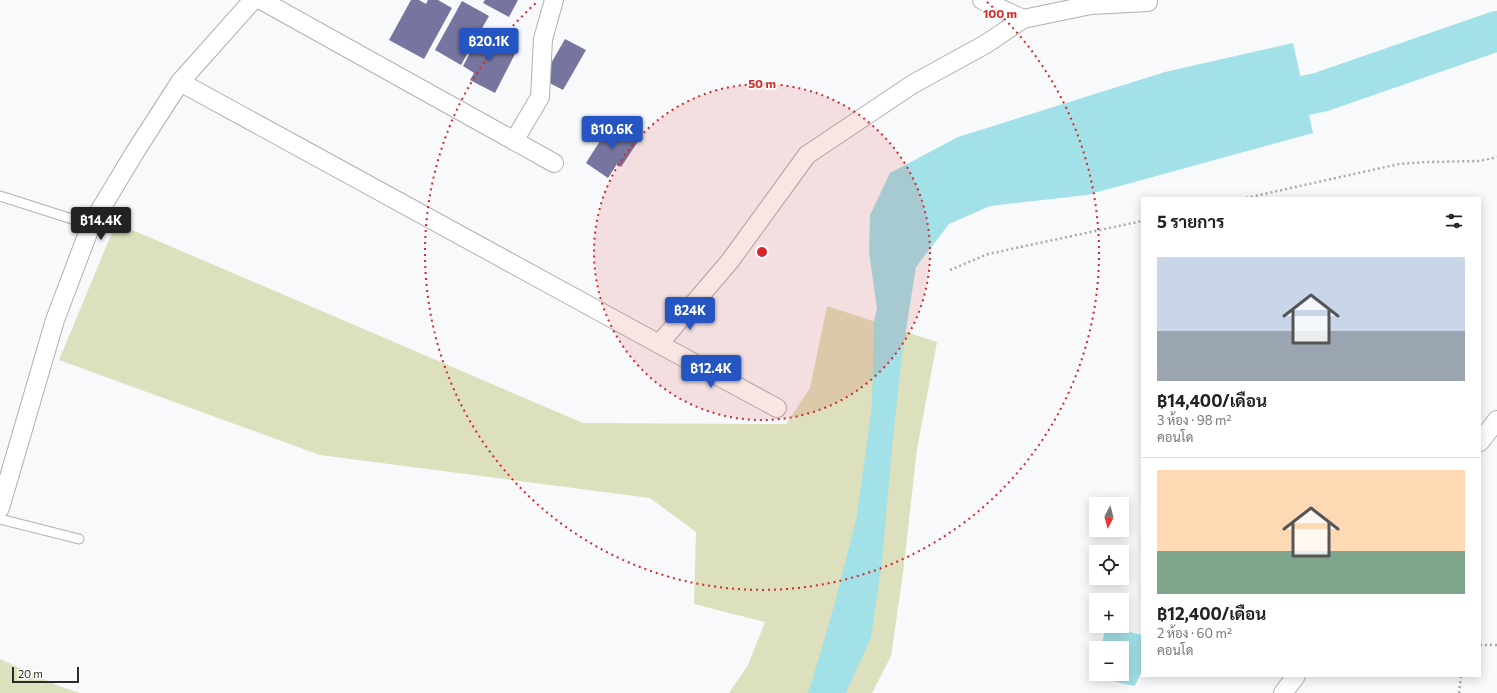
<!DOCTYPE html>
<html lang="th">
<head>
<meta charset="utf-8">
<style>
	:root { --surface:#fff; --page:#f6f6f6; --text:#222; --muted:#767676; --line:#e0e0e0; --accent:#2455c3 }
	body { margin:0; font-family:Commissioner,Sarabun,sans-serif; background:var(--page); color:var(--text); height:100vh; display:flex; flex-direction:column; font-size:15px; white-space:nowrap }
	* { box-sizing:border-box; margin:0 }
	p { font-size:13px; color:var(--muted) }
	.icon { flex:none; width:22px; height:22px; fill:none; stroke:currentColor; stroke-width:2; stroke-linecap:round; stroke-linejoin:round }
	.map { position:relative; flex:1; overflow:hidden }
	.drawer { position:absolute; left:1141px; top:197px; width:340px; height:480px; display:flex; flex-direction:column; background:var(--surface); border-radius:0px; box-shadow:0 2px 10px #0003 }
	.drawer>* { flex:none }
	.needle { width:26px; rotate:186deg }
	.tools { position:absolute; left:1089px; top:497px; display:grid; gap:8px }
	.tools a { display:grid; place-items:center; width:40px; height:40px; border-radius:0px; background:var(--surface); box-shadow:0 2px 10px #0003; font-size:20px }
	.scale { position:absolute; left:12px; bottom:10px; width:67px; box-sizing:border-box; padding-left:4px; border:2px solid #2b2b2c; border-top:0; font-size:11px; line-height:14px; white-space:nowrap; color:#2b2b2c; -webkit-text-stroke:3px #fff; paint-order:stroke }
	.price { position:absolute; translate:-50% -34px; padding:0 9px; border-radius:4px; background:var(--accent); color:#fff; font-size:13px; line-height:26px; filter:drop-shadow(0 1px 2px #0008) }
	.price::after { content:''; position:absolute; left:50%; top:24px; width:12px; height:9px; margin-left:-6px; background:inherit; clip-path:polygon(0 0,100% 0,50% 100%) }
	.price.selected { background:#222; color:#fff }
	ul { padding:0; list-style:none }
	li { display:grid; align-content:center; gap:8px; height:212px; padding:0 16px }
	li+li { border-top:1px solid var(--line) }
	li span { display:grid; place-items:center; height:124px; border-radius:0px; color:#555 }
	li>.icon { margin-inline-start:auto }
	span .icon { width:72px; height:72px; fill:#fffc; stroke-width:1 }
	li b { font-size:17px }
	h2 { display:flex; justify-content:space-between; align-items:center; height:48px; padding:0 16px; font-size:17px }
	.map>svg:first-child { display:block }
</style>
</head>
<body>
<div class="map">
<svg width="1497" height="693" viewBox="0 0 1497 693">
	<rect width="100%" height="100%" fill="#f8f9fa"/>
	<g fill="#dce0bc">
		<path d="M116,223L583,423L786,424L810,388L827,306L937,342L917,449L903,573L891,656L872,693H729L748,665L765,622L694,604L696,532L650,498L320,455L59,360Z"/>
		<path d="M0,659L59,686L80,693H0Z"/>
	</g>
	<g fill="#a1e1e7">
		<path d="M1293,43L1313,133L1087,195L990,206L949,224L916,267L902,355L893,437L882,561L871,637L846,693H807L810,688L834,606L857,516L872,405L874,321L877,309L869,252L870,215L890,173L958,137L1165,72Z"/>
		<path d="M1106,626L1142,635V670L1135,686L1094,677L1096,669V674H1122V648H1101Z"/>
	</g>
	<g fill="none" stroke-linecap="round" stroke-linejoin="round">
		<path stroke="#a1e1e7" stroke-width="40" d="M1251,107L1321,92L1497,31"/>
	</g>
	<g fill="#75759f">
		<path d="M411,0H419L426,4L428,0H438L452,8L424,59L389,40Z"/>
		<path d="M485,0H518L509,17L483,3Z"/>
		<path d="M462,1L489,16L461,65L435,50Z"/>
		<path d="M481,32L517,50L495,93L470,80L474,73L463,66Z"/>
		<path d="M565,39L586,50L563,90L542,79Z"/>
		<path d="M612,122L639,140L621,167L617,164L608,178L586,163Z"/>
	</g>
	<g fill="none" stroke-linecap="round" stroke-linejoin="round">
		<g stroke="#b0b0b1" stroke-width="11">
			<g id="service">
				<path d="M0,196L91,225"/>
				<path d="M0,519L79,539"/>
			</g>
		</g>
		<g stroke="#b0b0b1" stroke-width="20">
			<g id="minor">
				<path d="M261,0L554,163"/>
				<path d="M982,0L1023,19"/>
				<path d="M180,82L659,344L730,261L807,155L913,84L986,44L1023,19L1091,5L1148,2V0"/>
				<path d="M514,141L540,97L543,39L554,0"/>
				<path d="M659,344L777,408"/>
				<path d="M1480,442L1497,420"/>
				<path d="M0,508L55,320L91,225L135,152L180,82L253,0"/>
				<path d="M1283,693L1296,676"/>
			</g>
		</g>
		<g stroke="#a9aaab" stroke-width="2.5" stroke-dasharray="2 3" stroke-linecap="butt">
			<path d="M1246,198L1399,164L1427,162L1480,161L1497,157"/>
			<path d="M950,270L988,254L1142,221"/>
			<path d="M1480,645H1497"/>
			<path d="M1459,693L1461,676"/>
		</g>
		<use href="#service" stroke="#fff" stroke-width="9"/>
		<use href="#minor" stroke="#fff" stroke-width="18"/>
	</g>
	<circle cx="762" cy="252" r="168" fill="#d62828" fill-opacity=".12"/>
	<g fill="none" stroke="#d62828" stroke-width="2" stroke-dasharray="2 4">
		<circle cx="762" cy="252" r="168"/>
		<path d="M987 2A337 337 0 1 1 537 2"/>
	</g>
	<circle cx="762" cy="252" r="6" fill="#d62828" stroke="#fff" stroke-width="2"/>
	<g font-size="12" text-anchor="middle" font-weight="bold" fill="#d62828" stroke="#fff" stroke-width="3.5" stroke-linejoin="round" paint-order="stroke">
		<text x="1000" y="18">100 m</text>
		<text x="762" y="88">50 m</text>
	</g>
</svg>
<div class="tools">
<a><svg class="needle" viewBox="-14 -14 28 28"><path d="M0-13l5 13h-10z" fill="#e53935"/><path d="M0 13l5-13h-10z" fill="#767676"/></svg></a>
<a><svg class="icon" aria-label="locate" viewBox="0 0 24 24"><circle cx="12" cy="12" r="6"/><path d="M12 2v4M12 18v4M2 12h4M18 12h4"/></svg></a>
<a>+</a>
<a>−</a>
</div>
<div class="scale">20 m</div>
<b class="price" style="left:489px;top:62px">฿20.1K</b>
<b class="price" style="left:612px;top:150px">฿10.6K</b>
<b class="price selected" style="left:101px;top:241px">฿14.4K</b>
<b class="price" style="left:690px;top:331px">฿24K</b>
<b class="price" style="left:711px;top:389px">฿12.4K</b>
<section class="drawer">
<h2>5 รายการ<svg class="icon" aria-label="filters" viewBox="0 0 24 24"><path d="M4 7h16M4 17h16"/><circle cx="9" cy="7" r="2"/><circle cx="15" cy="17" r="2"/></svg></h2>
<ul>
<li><span style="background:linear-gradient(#c9d6e8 60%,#9aa5b1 0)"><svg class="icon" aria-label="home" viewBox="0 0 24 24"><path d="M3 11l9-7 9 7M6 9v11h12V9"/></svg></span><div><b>฿14,400/เดือน</b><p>3 ห้อง · 98 m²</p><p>คอนโด</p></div></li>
<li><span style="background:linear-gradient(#ffd9b3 65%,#7fa58c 0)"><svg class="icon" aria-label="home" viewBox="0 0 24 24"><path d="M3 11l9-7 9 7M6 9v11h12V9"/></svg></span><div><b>฿12,400/เดือน</b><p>2 ห้อง · 60 m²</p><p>คอนโด</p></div></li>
</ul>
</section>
</div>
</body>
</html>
